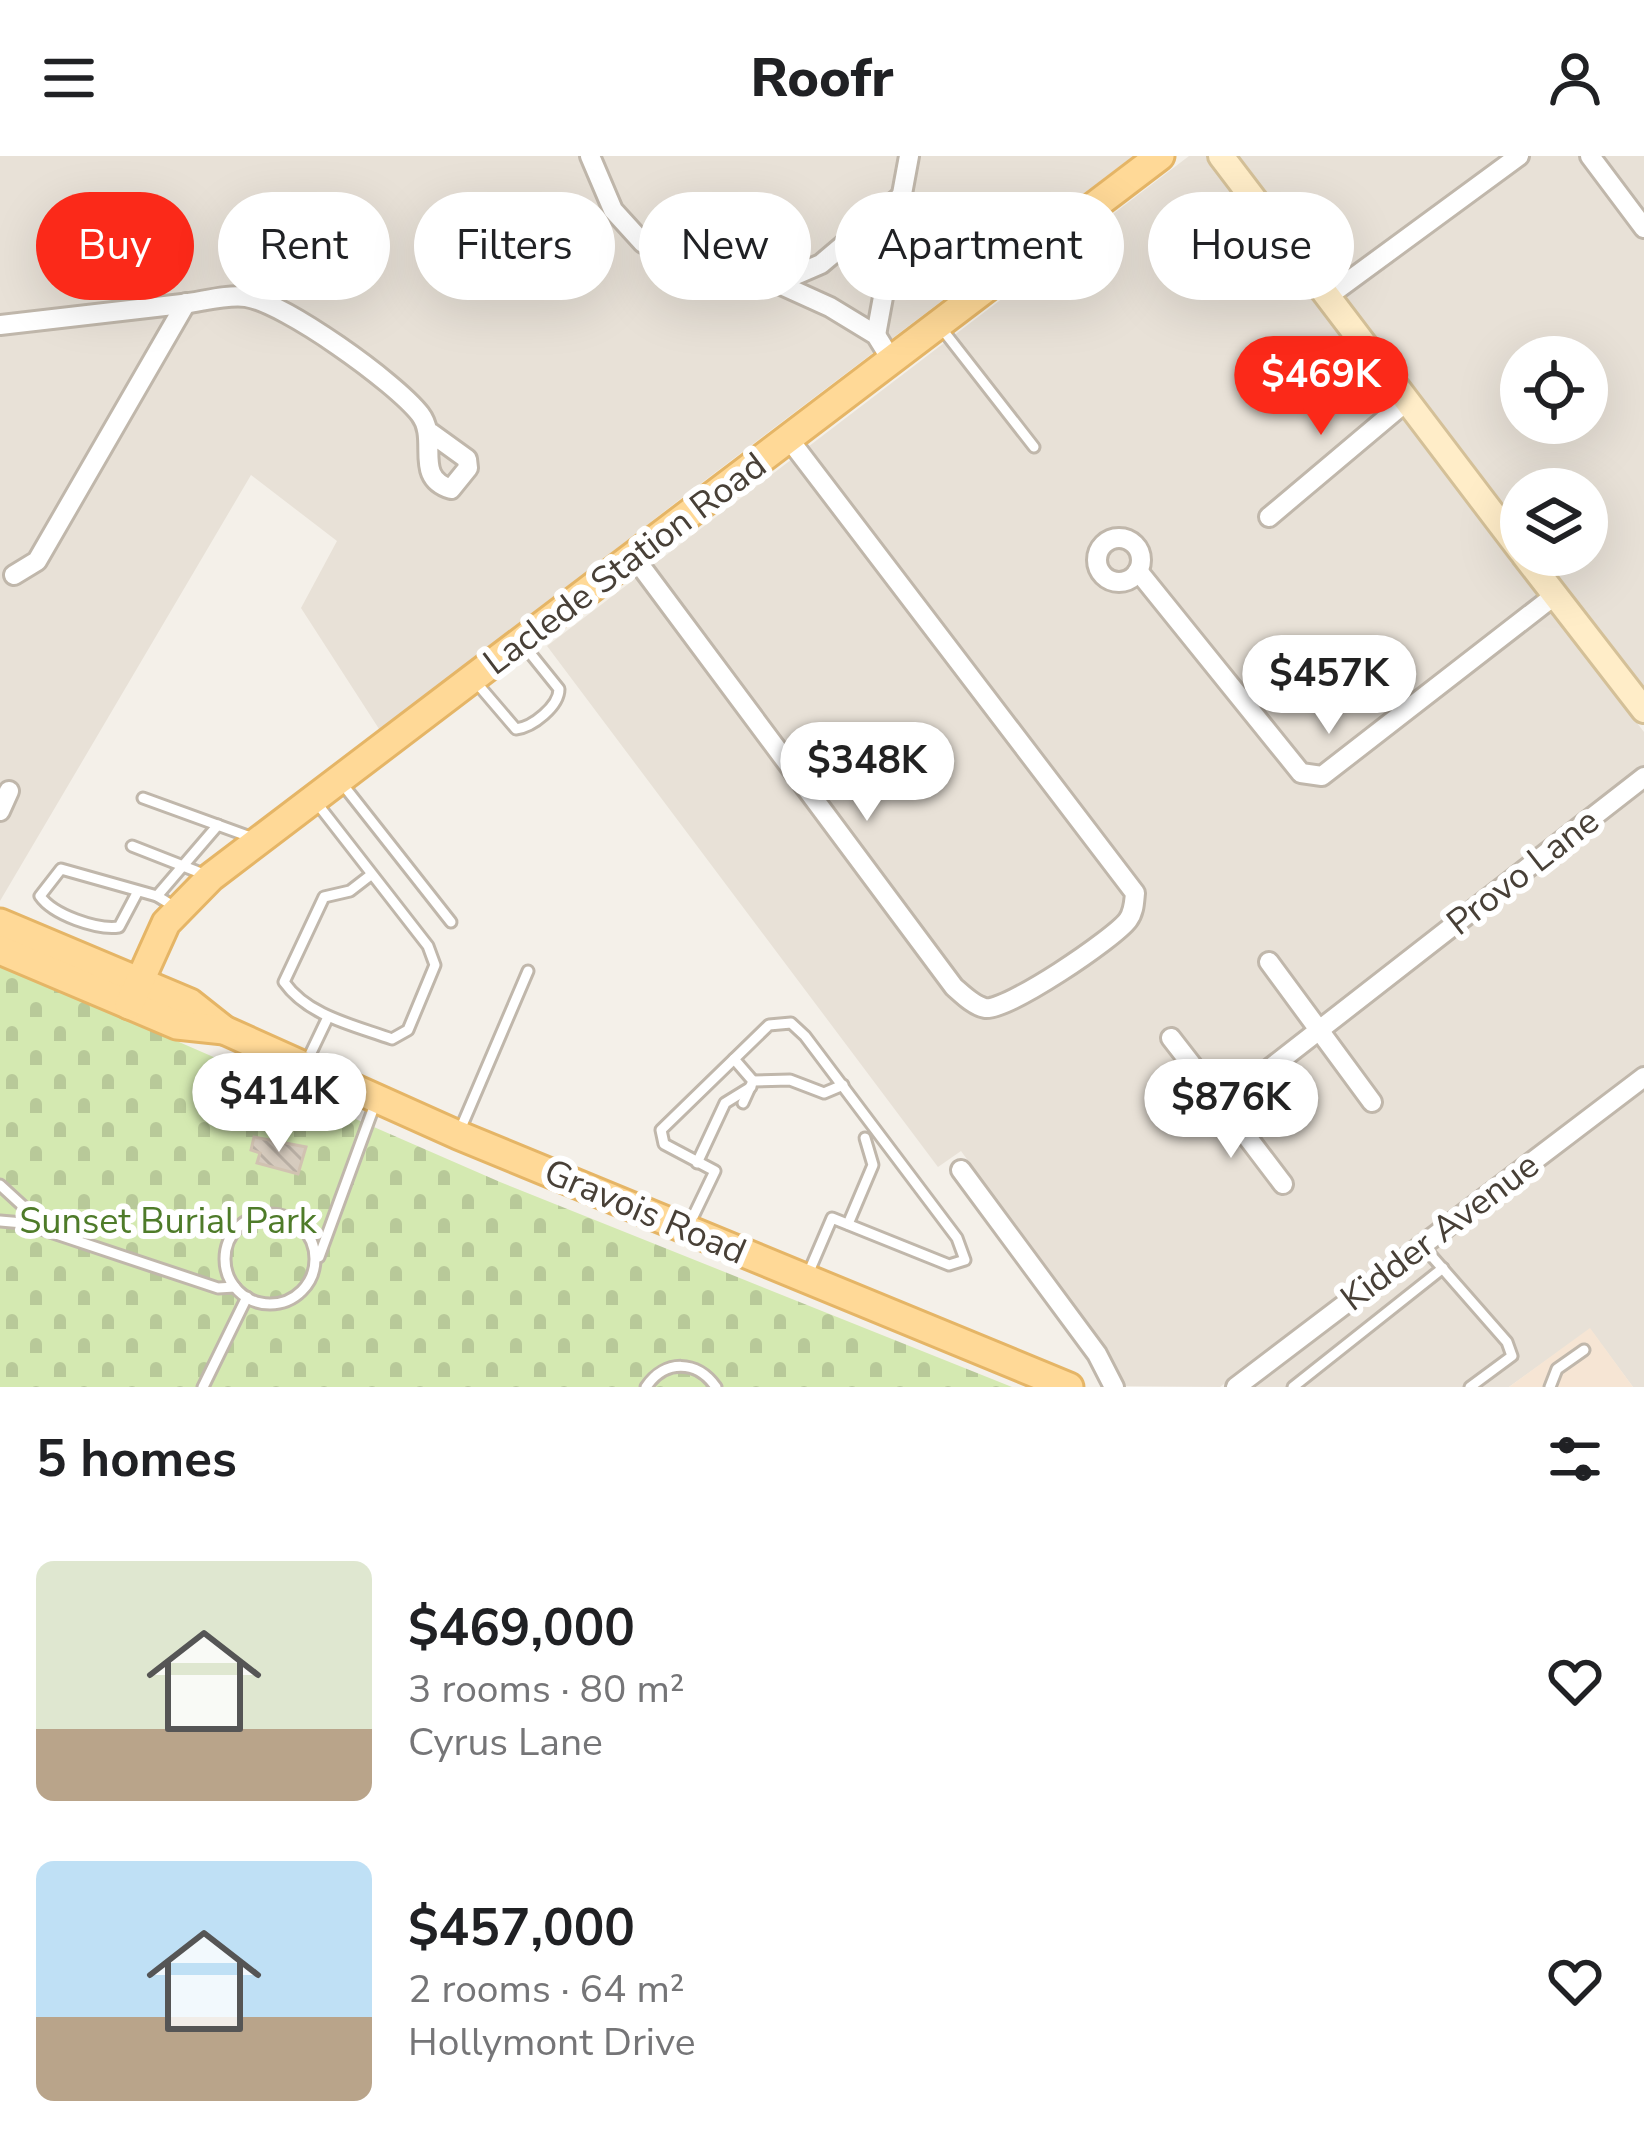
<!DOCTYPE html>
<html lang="en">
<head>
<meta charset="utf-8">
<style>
	:root { --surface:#fff; --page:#f6f6f6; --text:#202124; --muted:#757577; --accent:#fb2919 }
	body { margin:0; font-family:"Nunito Sans",sans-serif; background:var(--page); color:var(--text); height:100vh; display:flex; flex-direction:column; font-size:45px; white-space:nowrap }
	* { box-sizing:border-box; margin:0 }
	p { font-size:39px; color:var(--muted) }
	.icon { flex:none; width:66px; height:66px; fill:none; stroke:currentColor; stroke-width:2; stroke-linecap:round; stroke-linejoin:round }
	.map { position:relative; height:1231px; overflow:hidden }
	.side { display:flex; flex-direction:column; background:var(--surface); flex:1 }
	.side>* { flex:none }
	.banner { position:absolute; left:36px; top:36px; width:1572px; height:108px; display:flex; gap:24px }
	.tools { position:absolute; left:1500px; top:180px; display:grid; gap:24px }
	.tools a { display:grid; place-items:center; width:108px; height:108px; border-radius:50%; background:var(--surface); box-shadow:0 12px 48px #0002; font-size:60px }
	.price { position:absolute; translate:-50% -102px; padding:0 27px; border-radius:42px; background:#fff; color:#222; font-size:39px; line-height:78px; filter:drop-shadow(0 3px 6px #0008) }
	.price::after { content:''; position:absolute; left:50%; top:72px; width:36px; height:27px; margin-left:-18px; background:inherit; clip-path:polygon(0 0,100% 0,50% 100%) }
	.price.active { background:var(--accent); color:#fff }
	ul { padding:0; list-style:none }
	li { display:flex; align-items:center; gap:36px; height:300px; padding:0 36px }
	li span { display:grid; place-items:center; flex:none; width:336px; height:240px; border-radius:18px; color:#555 }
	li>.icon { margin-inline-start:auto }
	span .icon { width:144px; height:144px; fill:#fffc; stroke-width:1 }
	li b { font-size:51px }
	h2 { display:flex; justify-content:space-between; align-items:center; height:144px; padding:0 36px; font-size:51px }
	.chip { padding:0 42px; border-radius:54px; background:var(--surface); box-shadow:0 12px 48px #0002; font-size:42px; line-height:108px }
	.chip.active { background:var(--accent); color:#fff }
	header { display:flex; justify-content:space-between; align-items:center; height:156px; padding:0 36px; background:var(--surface); font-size:54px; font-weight:800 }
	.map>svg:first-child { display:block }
</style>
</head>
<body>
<header><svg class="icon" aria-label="menu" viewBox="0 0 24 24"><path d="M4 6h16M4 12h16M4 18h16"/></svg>Roofr<svg class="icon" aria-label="person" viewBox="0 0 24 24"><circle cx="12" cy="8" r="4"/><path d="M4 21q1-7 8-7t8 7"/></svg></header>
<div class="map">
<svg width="1644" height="1231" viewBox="0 0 1644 1231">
	<defs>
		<pattern id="cemetery-stones" width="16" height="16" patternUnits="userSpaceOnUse" patternTransform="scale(3)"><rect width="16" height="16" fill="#d4e9b1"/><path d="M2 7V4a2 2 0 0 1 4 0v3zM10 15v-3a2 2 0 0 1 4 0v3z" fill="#b8c999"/></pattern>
		<pattern id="building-back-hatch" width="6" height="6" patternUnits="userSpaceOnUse" patternTransform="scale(3)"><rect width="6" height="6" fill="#d6cbbe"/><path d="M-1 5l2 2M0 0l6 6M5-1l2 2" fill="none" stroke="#b9afa4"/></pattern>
	</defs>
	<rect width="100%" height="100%" fill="#f4f0e9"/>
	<g fill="#e8e1d7" fill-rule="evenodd">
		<path d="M0,0H1133L679,344L381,576L301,452L337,385L251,319L0,745Z"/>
		<path d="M1189,0H1211L1218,5L1476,358L1644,576V1231H1633L1590,1173L1509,1231H1256L1436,1092L1423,1074L1220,1231L1124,1230L1102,1189L961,995L938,1011L547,490Z"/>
		<path d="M1229,0H1644V544L1534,399H1587V333H1521V383ZM1521,201H1587V267H1521Z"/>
	</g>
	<path fill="#f6e5d4" d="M1590,1172L1633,1231H1509Z"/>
	<path fill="url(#cemetery-stones)" d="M0,808L500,1026L1012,1231H0Z"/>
	<path fill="url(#building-back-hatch)" stroke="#d1c2b1" stroke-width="3" d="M254,981L306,991L298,1018L257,1007L260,997L251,994Z"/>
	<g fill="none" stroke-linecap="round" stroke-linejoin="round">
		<g stroke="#c0b7ab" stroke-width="15">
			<g id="lane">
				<path d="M942,173L1034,291"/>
				<path d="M475,525L516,573C533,571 559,550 559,533L522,487"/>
				<path d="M340,625L451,766"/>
				<path d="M143,642L256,683"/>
				<path d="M316,646L428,790L435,809L408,874L392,883C353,869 308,860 284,826L324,741L350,735L372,718"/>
				<path d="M132,690L206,719"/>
				<path d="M137,737L119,771C97,774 53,759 40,740L61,713L157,740L175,751"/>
				<path d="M157,740L218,669"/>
				<path d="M734,903L753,925L743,947"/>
				<path d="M307,905L328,861"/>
				<path d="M753,925L790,924L824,937L843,929"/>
				<path d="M460,974L528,815"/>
				<path d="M697,1007L725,947L751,931"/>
				<path d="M0,1029L49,1074"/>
				<circle cx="270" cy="1103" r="45"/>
				<path d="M0,1065L23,1067L218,1132L235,1131"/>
				<path d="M848,1068L873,1009L865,982"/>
				<path d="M689,1069L715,1015L664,988L661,974L769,869L791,867L805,880L957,1082L965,1104L949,1109L832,1062L808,1118"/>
				<path d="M1422,1089L1507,1186L1512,1200L1470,1231"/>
				<path d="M319,1101L375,948"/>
				<path d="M203,1231L247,1141"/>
				<path d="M646,1231C665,1203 697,1204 716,1231"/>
				<path d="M1293,1231L1443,1112"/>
				<path d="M1550,1231L1557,1213L1584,1194"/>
			</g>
		</g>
		<g stroke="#c0b7ab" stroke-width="24">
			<g id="street">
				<path d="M590,0L613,54L643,87L742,126L777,127L830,151L876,179L892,205"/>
				<path d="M1590,0L1644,72"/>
				<path d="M777,127L821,108L899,42"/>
				<path d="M1327,141L1519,0"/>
				<path d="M0,169C61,162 122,155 182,148C201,146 227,138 246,141C285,147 395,226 420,258C440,284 412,321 451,333L468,312L467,303L431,277"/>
				<path d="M876,179L909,0"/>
				<path d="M1269,361L1408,244"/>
				<circle cx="1119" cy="404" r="22"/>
				<path d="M634,401L954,831C962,838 974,850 985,852C1006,856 1115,782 1128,764C1134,756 1134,747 1135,737L789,283"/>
				<path d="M1138,415L1301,617L1322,620L1554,440"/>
				<path d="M14,419L37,405L186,147"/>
				<path d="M0,655L9,635"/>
				<path d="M1269,806L1372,946"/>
				<path d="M1171,882L1223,949L1644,621"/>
				<path d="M1223,949L1283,1028"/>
				<path d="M961,1014L1097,1198L1114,1231"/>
				<path d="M1236,1231L1644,921"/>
			</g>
		</g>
		<g stroke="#d4c098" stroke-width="30">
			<g id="secondary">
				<path d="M1221,0L1521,395"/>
				<path d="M1524,399L1644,554"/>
			</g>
		</g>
		<g stroke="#e5b566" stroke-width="33">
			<g id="primary">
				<path d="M0,767L190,847L224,874L458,979L1069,1231"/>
				<path d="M0,794L177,869L224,874"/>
				<path d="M129,849L166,767L211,721L1160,0"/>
			</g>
		</g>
		<use href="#lane" stroke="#fff" stroke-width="9"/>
		<use href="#street" stroke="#fff" stroke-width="18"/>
		<use href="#secondary" stroke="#ffedc8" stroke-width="24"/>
		<use href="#primary" stroke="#ffd997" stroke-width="27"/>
	</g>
	<g text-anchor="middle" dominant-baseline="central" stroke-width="12" stroke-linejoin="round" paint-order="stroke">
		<g font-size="36" fill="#484037" stroke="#fff">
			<text transform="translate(625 408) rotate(-37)">Laclede Station Road</text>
			<text transform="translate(1523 716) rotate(-38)">Provo Lane</text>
			<text transform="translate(645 1056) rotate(23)">Gravois Road</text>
			<text transform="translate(1440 1076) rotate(-37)">Kidder Avenue</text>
		</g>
		<g font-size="36" fill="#4e7b29" stroke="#fff">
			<text x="168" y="1065">Sunset Burial Park</text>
		</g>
	</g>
</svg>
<div class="tools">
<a><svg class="icon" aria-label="locate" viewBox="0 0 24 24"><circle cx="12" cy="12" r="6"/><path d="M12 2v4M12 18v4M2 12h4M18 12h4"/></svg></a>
<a><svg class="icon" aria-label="layers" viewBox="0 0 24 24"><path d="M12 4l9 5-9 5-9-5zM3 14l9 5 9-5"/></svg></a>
</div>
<b class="price active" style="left:1321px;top:282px">$469K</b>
<b class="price" style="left:1329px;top:581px">$457K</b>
<b class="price" style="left:867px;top:668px">$348K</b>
<b class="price" style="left:279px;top:999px">$414K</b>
<b class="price" style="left:1231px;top:1005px">$876K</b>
<div class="banner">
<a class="chip active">Buy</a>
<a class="chip">Rent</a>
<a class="chip">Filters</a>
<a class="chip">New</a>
<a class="chip">Apartment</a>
<a class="chip">House</a>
</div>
</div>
<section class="side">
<h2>5 homes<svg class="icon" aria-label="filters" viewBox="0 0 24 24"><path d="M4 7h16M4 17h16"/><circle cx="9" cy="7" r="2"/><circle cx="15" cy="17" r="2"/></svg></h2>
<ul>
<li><span style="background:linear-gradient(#dfe7d0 70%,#b9a48a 0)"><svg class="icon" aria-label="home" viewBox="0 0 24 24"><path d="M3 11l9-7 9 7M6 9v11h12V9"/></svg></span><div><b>$469,000</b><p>3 rooms · 80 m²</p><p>Cyrus Lane</p></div><svg class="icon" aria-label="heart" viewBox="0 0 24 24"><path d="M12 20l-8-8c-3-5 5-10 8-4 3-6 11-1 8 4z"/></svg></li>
<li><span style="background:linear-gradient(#bfe0f5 65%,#b9a48a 0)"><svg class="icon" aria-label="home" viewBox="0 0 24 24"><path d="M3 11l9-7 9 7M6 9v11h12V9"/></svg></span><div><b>$457,000</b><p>2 rooms · 64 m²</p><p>Hollymont Drive</p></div><svg class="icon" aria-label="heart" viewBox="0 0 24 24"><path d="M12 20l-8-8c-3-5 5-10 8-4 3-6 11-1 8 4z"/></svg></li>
</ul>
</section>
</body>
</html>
